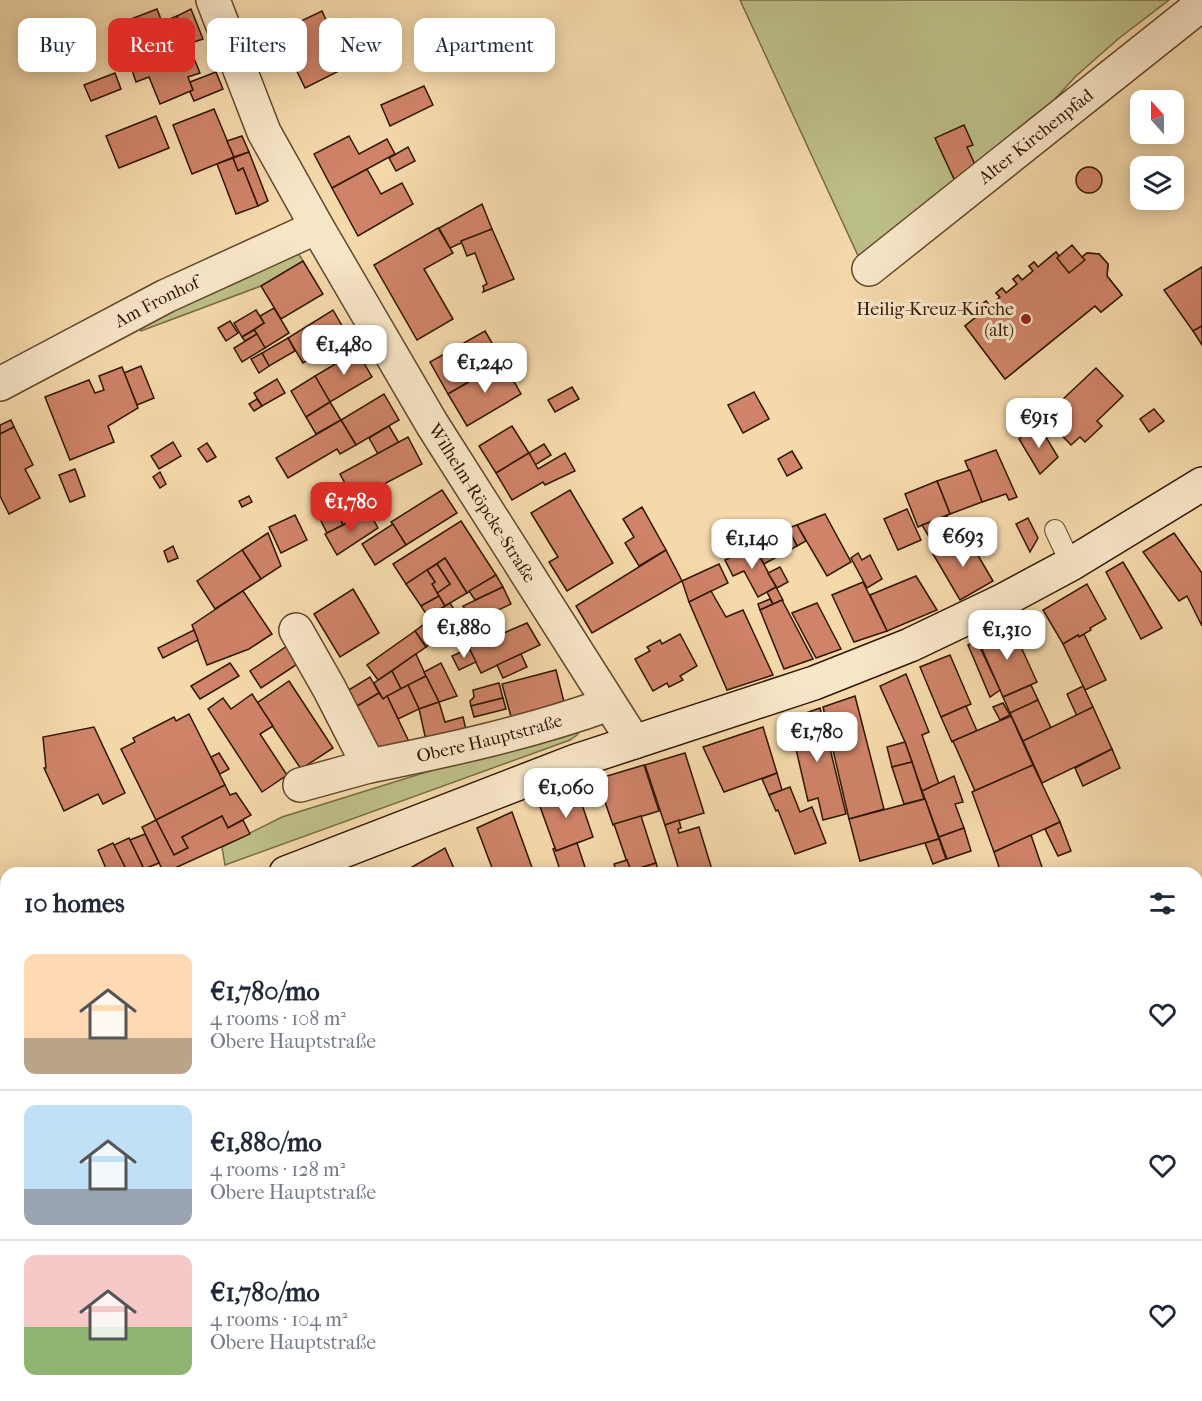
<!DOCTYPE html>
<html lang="en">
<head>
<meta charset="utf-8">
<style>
	:root { --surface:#fff; --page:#f2f2f3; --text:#1f2937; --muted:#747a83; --line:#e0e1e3; --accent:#d93025 }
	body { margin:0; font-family:"IM FELL French Canon",serif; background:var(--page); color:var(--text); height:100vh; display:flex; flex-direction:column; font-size:22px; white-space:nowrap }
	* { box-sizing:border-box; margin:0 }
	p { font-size:20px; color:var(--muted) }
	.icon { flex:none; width:33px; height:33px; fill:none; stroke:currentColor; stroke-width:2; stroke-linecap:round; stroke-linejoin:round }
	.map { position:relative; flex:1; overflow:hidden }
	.panel { position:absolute; left:0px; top:867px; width:1203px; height:534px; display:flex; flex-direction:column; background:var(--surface); border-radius:18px 18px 0 0; box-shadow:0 3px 15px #0003 }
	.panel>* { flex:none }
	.top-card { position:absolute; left:18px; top:18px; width:600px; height:54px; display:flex; gap:12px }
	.needle { width:39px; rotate:339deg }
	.tools { position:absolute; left:1130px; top:90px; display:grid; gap:12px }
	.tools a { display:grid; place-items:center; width:54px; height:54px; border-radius:12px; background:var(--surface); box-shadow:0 3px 15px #0003; font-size:30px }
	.price { position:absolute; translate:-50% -51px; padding:0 14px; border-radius:12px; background:#fff; color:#222; font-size:20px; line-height:39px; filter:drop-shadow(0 2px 3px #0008) }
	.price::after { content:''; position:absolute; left:50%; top:36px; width:18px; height:14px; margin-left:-9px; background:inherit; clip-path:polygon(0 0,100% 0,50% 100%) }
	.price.active { background:var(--accent); color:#fff }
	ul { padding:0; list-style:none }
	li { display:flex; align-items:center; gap:18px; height:150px; padding:0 24px }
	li+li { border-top:2px solid var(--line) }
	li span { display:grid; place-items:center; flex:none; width:168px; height:120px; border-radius:12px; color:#555 }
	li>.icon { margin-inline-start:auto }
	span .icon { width:72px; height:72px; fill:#fffc; stroke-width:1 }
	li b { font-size:26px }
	h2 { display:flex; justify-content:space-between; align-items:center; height:72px; padding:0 24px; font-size:26px }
	.tag { padding:0 21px; border-radius:12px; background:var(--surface); box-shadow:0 3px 15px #0003; font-size:21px; line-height:54px }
	.tag.active { background:var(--accent); color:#fff }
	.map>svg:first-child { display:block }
</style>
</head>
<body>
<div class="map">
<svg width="1202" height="1401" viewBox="0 0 1202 1401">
	<rect width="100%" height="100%" fill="#f5d9ab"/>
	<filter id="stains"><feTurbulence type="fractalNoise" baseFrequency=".00333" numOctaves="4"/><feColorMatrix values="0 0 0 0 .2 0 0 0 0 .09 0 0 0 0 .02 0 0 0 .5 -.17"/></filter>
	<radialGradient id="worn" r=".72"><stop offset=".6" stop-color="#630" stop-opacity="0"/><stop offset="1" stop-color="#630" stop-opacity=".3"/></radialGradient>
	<g fill="#bdbf88" stroke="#776a44" stroke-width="1.5">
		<path d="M740,0H1169L1118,39L1075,77L1037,119L860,260Z"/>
		<path d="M298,253L303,261L261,286L141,331L140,327L177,307Z"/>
		<path d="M571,727L580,730L577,735L570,740L225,865L222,847L282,817Z"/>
		<path d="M108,1395H148V1401H101Z"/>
	</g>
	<g fill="#cf8368" stroke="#311600" stroke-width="1.5">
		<path d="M157,9L162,22L177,16L188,44L143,62L138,48L125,54L113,26Z"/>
		<path d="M191,9L203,39L188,44L177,16Z"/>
		<path d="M322,11L347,67L305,88L278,32Z"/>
		<path d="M81,29L89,46L72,53L65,36Z"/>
		<path d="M188,44L200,73L188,77L193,90L160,104L149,77L136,82L131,67Z"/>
		<path d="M138,48L143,62L130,67L125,54Z"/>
		<path d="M216,72L223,89L194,101L190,92L193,90L190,82Z"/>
		<path d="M115,73L121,89L91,101L84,85Z"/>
		<path d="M424,86L433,105L390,126L381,105Z"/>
		<path d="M214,109L234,157L192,174L173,125Z"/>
		<path d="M156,116L169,148L119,168L106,136Z"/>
		<path d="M964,125L973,145L967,147L977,169L954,179L935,138Z"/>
		<path d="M242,136L249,152L234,157L227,141Z"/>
		<path d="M349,136L359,154L387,139L395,154L332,188L314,154Z"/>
		<path d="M408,147L415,161L396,171L389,158Z"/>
		<path d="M249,152L268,201L258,206L243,168L238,171L233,158Z"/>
		<path d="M233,158L238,171L243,168L258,206L236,214L217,164Z"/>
		<circle cx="1089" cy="180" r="13"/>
		<path d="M367,169L381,194L402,183L413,204L358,236L332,188Z"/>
		<path d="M482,204L492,229L450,248L439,228Z"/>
		<path d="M438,228L453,253L424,269L453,319L417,340L374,265Z"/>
		<path d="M492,229L514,279L483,292L484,290L483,286L487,284L475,253L467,256L461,241Z"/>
		<path d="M1072,245L1082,257L1087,253L1099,254L1108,264L1107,276L1122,295L1101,312L1095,306L1005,379L965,326L985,310L981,305L986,301L990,306L1000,297L996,293L1002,288L1006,293L1017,284L1013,279L1018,275L1022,280L1033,271L1029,266L1034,262L1038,267L1056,252L1059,256Z"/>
		<path d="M1056,252L1059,256L1057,258L1069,273L1085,260L1082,257L1087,253L1099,254L1108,264L1107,276L1122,295L1101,312L1095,306L1005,379L965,326L985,310L981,305L986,301L990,306L1000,297L996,293L1002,288L1006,293L1017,284L1013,279L1018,275L1022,280L1033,271L1029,266L1034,262L1038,267Z"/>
		<path d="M303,261L323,294L281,319L261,286Z"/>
		<path d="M1202,267V326L1193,331L1164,290Z"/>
		<path d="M274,308L289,333L265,348L254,330L264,323L260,316Z"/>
		<path d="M256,310L264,323L242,337L234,323Z"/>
		<path d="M333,310L348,336L303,363L288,338Z"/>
		<path d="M230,321L238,333L226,341L218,328Z"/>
		<path d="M1202,326V345L1193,331Z"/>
		<path d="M254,330L257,334L245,341L242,337Z"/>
		<path d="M485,331L503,362L448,394L430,362Z"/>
		<path d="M257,334L265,348L242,362L234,348Z"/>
		<path d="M288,338L295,351L269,366L262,353Z"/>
		<path d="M357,351L372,377L330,402L315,376Z"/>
		<path d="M262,353L269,366L259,373L251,359Z"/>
		<path d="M503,362L521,394L467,426L448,394Z"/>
		<path d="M141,366L154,398L137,405L124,373Z"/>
		<path d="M122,367L138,408L108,426L114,442L70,460L45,397L89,380L95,393L104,390L99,376Z"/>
		<path d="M1096,368L1123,396L1097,421L1102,426L1085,442L1080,437L1071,445L1044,417Z"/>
		<path d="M315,376L330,402L306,417L291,391Z"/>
		<path d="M277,379L285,393L262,406L254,393Z"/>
		<path d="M572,387L579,399L555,412L548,400Z"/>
		<path d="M754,392L769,419L743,433L728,405Z"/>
		<path d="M384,394L399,420L356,445L341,420Z"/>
		<path d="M257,399L262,406L254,411L249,404Z"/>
		<path d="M330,402L341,420L316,434L306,417Z"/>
		<path d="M1154,409L1164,421L1149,432L1140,419Z"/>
		<path d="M11,420L14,427L0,434V425Z"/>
		<path d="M341,420L356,445L340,454L337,449L288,478L276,458Z"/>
		<path d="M1038,424L1058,457L1040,474L1019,439Z"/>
		<path d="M389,426L399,443L378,454L369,438Z"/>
		<path d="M512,426L529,453L496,473L479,446Z"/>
		<path d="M14,427L33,465L25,469L40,498L9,514L0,496V434Z"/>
		<path d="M408,437L422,464L354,500L340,474Z"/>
		<path d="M173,442L181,456L159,469L151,456Z"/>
		<path d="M207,443L216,457L207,462L198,449Z"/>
		<path d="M544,444L551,455L535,465L529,453Z"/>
		<path d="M996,450L1017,497L1009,500L1006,494L982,502L965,461Z"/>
		<path d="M792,451L802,468L787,476L778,459Z"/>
		<path d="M529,453L538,469L565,453L575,471L545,485L543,482L512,500L496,473Z"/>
		<path d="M75,469L85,496L70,502L59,475Z"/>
		<path d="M970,470L982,502L950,514L937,481Z"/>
		<path d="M160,472L166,484L160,488L153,477Z"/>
		<path d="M937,481L950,514L918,527L905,494Z"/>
		<path d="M442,490L457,513L406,545L391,522Z"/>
		<path d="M570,490L613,563L567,591L549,562L558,557L531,513Z"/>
		<path d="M249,496L252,502L242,507L239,501Z"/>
		<path d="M362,498L369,512L343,525L336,511Z"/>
		<path d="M334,507L343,525L327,533L318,515Z"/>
		<path d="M642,507L666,550L639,566L625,543L634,537L623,519Z"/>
		<path d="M907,509L921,540L898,550L884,519Z"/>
		<path d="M369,512L378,528L337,555L325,534Z"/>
		<path d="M825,514L851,562L827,576L797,525Z"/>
		<path d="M295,515L307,540L281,553L269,527Z"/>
		<path d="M947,516L960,539L938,552L922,525Z"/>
		<path d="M1028,518L1038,538L1030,552L1016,524Z"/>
		<path d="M461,521L496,575L467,593L445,558L406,584L393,564Z"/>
		<path d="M393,524L406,545L375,565L362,544Z"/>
		<path d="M797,525L806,541L797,546L788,528Z"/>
		<path d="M788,528L797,546L764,564L754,546Z"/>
		<path d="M268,533L281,566L261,579L242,550Z"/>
		<path d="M1174,533L1202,573V626L1187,596L1179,601L1143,552Z"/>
		<path d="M966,535L993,581L960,600L933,554Z"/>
		<path d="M173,546L178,558L168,562L164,551Z"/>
		<path d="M754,546L776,587L758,597L744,571L733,576L725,560Z"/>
		<path d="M242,550L261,579L215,609L197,581Z"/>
		<path d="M666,550L682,581L592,633L576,606Z"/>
		<path d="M858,553L862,560L870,555L882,579L867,588L851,558Z"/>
		<path d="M445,558L467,593L445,606L437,593L450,584L437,564Z"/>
		<path d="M1123,562L1162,628L1141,639L1106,572Z"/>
		<path d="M437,564L450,584L437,593L432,584L435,582L427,570Z"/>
		<path d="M719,564L728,583L689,602L682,581Z"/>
		<path d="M780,567L788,582L777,588L768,573Z"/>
		<path d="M427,570L435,582L432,584L439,596L421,606L406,584Z"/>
		<path d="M496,575L503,587L475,600L469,591Z"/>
		<path d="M916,576L937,610L887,631L870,595Z"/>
		<path d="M863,582L887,631L854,642L832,595Z"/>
		<path d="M1087,584L1106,619L1090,628L1091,630L1079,637L1078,635L1063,644L1043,610Z"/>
		<path d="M503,587L511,604L473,622L463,606Z"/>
		<path d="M776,587L783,600L773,604L767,592Z"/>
		<path d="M353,589L379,633L340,657L314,614Z"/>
		<path d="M243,591L272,634L249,649L207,665L192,625Z"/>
		<path d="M711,591L726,617L743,610L773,675L727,690L689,602Z"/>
		<path d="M439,596L445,606L428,617L421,606Z"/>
		<path d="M770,599L773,604L760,610L758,604Z"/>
		<path d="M782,600L813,659L784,669L760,610Z"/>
		<path d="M450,603L457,614L444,622L437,611Z"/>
		<path d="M817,603L841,649L816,658L792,613Z"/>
		<path d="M467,612L473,622L463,627L457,617Z"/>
		<path d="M430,620L441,636L426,647L415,631Z"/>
		<path d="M527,623L540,645L481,673L469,648Z"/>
		<path d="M1011,625L1037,682L1003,697L978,640Z"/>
		<path d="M194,630L198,640L163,658L158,648Z"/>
		<path d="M415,631L426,647L378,680L367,665Z"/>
		<path d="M680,634L697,666L680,676L683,680L669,687L667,683L653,691L635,659L650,651L647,647L660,640L662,644Z"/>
		<path d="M1084,634L1106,680L1085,690L1063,644L1078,635L1079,637Z"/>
		<path d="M977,641L1000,690L990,697L968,645Z"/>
		<path d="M290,644L302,661L261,688L250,671Z"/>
		<path d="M469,648L476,662L459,670L452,656Z"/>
		<path d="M416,654L426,676L401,689L392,671Z"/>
		<path d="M521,654L527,667L503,678L497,665Z"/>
		<path d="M950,655L971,704L941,717L920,667Z"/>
		<path d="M230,663L239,676L200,699L191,686Z"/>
		<path d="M441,663L457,696L439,702L424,672Z"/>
		<path d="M556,670L566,710L513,724L502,684Z"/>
		<path d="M392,671L401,689L383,699L374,683Z"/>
		<path d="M906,674L929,732L922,735L939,784L922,791L905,742L880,686Z"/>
		<path d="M426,676L439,702L419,709L408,685Z"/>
		<path d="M370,677L379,693L352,709L342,694Z"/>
		<path d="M289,681L333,748L301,769L257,703Z"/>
		<path d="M499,683L503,698L471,706L470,701L474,697L473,690Z"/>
		<path d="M408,685L419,709L398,719L387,696Z"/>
		<path d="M1031,685L1038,700L1010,713L1003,697Z"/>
		<path d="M1083,686L1093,707L1077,716L1067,694Z"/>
		<path d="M379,693L383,699L387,696L411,746L377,753L352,709Z"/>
		<path d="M252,694L273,726L260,734L287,775L262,792L208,709L223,698L231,709Z"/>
		<path d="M855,696L884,809L849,819L823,707Z"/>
		<path d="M503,698L506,709L474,717L471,706Z"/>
		<path d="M1038,700L1051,728L1023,741L1010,713Z"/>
		<path d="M439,702L445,722L463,717L467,734L427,745L419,709Z"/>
		<path d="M1003,703L1010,715L1000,720L993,707Z"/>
		<path d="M966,706L977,731L952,742L941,717Z"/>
		<path d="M1093,707L1112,749L1042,783L1023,741Z"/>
		<path d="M820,708L846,814L823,820L818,798L808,801L789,719Z"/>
		<path d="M189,714L225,785L156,820L121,749L135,742L133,738L174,717L176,721Z"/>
		<path d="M1011,716L1033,765L975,791L953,741Z"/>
		<path d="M94,727L125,793L103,804L98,794L64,811L44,768H46L43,737Z"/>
		<path d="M763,727L777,773L724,792L703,747Z"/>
		<path d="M905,742L912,762L892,767L887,747Z"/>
		<path d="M1112,749L1120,768L1083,786L1075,768Z"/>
		<path d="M219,753L229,769L220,774L211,757Z"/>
		<path d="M685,753L704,813L665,825L645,765Z"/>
		<path d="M912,762L924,799L904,804L892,767Z"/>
		<path d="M644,765L659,811L613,825L597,779Z"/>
		<path d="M1033,765L1060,822L994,852L972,792Z"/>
		<path d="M777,773L782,790L769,795L762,779Z"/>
		<path d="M954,776L963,802L955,804L964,828L939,837L922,791Z"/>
		<path d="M225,785L230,795L236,793L251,815L228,828L222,816L182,837L188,848L174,855L156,820Z"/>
		<path d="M576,787L593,837L556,851L538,801Z"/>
		<path d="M790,787L800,812L812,807L826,843L795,854L778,810L776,811L769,795Z"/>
		<path d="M925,799L939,839L860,861L849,819Z"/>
		<path d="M512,812L534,873H494L477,828Z"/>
		<path d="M222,816L228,828L243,820L250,834L164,873L142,827L156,820L174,855L188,848L182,837Z"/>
		<path d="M641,816L656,863L630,871L614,824Z"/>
		<path d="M679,820L681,828L678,829L679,833L699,827L713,873H680L665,825Z"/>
		<path d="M1060,822L1071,851L1058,856L1045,829Z"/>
		<path d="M964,828L971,851L947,859L939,837Z"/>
		<path d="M145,834L159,863L144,869L130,840Z"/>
		<path d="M1031,835L1044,873H1001L994,852Z"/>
		<path d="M129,838L143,867L127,873L114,845Z"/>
		<path d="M939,839L946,859L933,864L925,843Z"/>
		<path d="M113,843L127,871L123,873H108L98,850Z"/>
		<path d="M577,843L587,873H561L553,849L555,848L556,851Z"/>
		<path d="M445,848L456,873H415L412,867Z"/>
		<path d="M627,860L632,873H617L614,864Z"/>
		<path d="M656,863L659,873H632L631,871Z"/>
		<path d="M0,1004H3L4,1035H0Z"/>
		<path d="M165,1395H206L204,1401H165Z"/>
		<path d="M206,1395H237V1401H204Z"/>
		<rect x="237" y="1395" width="16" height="6"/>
		<rect x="256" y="1395" width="18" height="6"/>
		<rect x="274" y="1395" width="46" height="6"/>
		<path d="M335,1395H352V1400L336,1401Z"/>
		<rect x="442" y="1395" width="24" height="6"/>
		<rect x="511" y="1395" width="21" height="6"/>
		<rect x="594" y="1395" width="24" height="6"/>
		<rect x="668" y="1395" width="58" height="6"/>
		<path d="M817,1395H842L841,1400H817Z"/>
	</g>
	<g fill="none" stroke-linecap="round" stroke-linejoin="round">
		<g stroke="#62472b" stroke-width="22">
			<path id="lane" d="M1055,530L1071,564"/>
		</g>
		<g stroke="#62472b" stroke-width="36">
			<g id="street">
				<path id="s1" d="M213,0L264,132L317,227L432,424L634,742"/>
				<path id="s2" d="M869,269L1202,4"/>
				<path id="s3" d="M0,384L166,296L317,227"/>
				<path id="s4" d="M296,630L329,688L369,766C450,750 531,732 609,704"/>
				<path d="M300,785L369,766"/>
			</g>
		</g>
		<g stroke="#311600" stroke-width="36">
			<g id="secondary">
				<path d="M286,873L576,761L814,683L910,645L1000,602L1071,564L1202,484"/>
				<path d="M0,943H6"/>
			</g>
		</g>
		<use href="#lane" stroke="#f8e6c8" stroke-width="20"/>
		<use href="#street" stroke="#f8e6c8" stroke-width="33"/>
		<use href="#secondary" stroke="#f8e6c8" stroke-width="33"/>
	</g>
	<circle fill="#8f2418" stroke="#f8e6c8" stroke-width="2" cx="1026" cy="319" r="6"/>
	<g text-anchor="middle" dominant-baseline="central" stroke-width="6" stroke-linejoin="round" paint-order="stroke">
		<g font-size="18" fill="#311600" stroke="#f8e6c8">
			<text stroke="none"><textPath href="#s2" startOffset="213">Alter Kirchenpfad</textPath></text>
			<text stroke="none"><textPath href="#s3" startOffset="177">Am Fronhof</textPath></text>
			<text stroke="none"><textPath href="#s1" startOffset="572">Wilhelm-Röpcke-Straße</textPath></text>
			<text stroke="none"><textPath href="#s4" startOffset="278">Obere Hauptstraße</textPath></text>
		</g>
		<g font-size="18" fill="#311600" stroke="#f8e6c8" text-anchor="end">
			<text x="1014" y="309">Heilig-Kreuz-Kirche<tspan x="1014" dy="21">(alt)</tspan></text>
		</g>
	</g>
	<rect width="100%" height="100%" filter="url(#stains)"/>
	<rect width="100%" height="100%" fill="url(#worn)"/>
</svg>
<div class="tools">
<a><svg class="needle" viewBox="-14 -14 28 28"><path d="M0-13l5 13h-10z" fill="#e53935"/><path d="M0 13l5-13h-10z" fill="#747a83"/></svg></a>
<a><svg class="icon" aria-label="layers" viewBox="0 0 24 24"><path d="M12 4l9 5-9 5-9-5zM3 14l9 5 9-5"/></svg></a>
</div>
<b class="price" style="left:344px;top:376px">€1,480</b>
<b class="price" style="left:485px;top:394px">€1,240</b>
<b class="price" style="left:1039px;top:449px">€915</b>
<b class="price active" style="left:351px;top:533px">€1,780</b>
<b class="price" style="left:963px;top:568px">€693</b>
<b class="price" style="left:752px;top:570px">€1,140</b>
<b class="price" style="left:464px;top:659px">€1,880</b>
<b class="price" style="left:1007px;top:661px">€1,310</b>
<b class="price" style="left:817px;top:763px">€1,780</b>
<b class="price" style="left:566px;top:819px">€1,060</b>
<div class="top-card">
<a class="tag">Buy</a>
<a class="tag active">Rent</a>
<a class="tag">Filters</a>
<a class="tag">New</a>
<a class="tag">Apartment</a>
</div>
<section class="panel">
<h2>10 homes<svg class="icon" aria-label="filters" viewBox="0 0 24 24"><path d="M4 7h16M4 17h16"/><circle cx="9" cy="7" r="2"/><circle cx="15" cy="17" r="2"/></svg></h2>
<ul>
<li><span style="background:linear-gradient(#ffd9b3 70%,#b9a48a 0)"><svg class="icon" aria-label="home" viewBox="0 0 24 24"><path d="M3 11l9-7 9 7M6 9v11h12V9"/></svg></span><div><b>€1,780/mo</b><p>4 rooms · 108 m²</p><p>Obere Hauptstraße</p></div><svg class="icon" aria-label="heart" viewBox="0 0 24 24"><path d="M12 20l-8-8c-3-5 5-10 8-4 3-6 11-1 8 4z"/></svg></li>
<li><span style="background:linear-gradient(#bfe0f5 70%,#9aa5b1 0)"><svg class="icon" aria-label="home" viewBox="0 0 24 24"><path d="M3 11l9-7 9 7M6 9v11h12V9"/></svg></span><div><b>€1,880/mo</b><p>4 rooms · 128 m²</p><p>Obere Hauptstraße</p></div><svg class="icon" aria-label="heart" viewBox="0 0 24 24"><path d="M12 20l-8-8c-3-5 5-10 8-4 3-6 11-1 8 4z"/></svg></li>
<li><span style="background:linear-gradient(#f6c9c9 60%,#8fb573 0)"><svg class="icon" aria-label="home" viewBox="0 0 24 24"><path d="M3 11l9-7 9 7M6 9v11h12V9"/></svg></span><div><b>€1,780/mo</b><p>4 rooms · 104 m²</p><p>Obere Hauptstraße</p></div><svg class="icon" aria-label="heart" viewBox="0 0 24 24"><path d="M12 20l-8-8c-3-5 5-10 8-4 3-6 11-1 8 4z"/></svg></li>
</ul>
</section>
</div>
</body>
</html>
